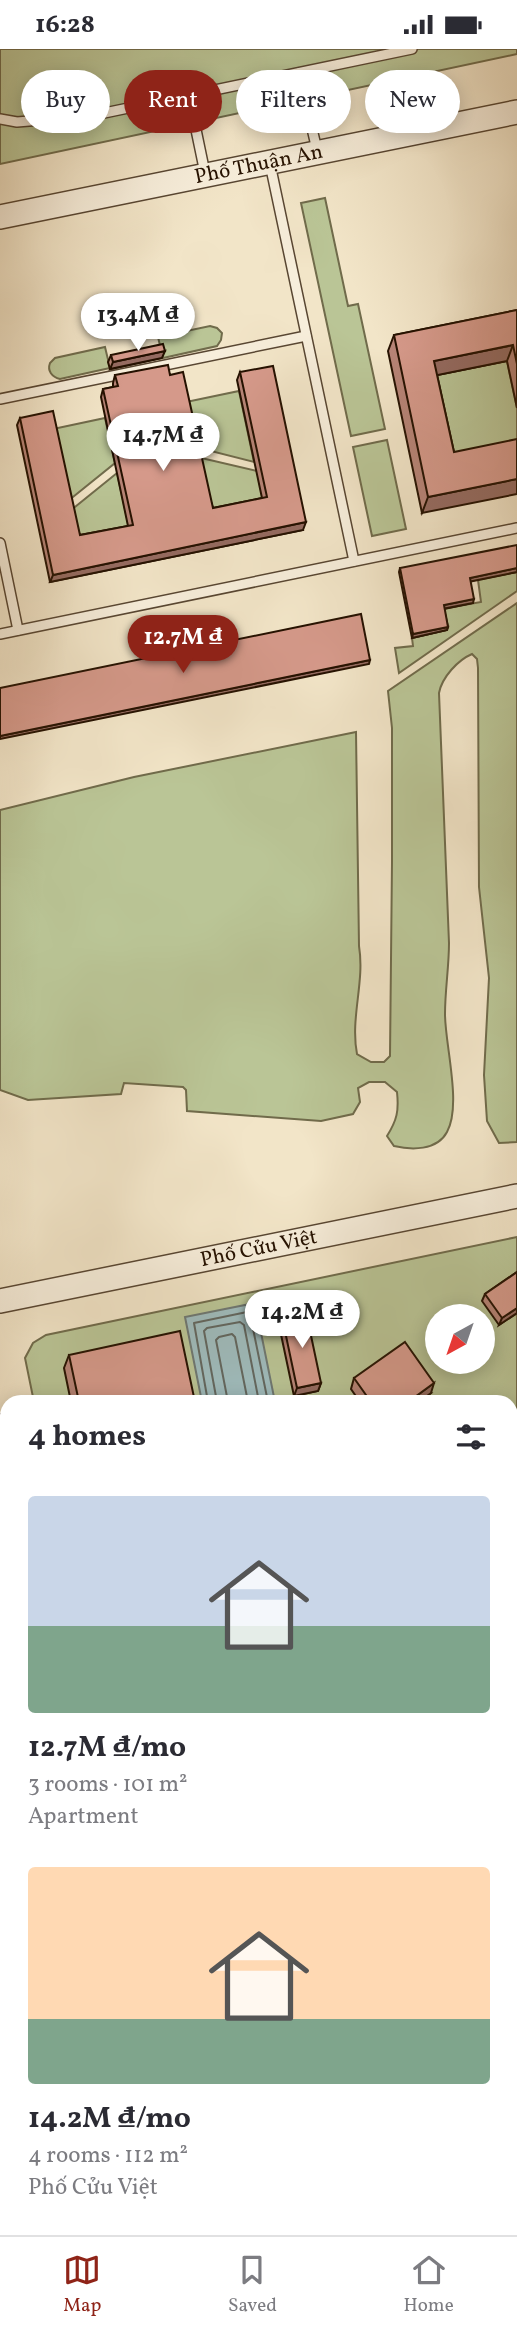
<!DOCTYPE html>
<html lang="en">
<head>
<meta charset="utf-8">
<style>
	:root { --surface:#fff; --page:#f2f2f3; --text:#2b2b33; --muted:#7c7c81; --line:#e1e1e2; --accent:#8f2418 }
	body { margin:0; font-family:Vollkorn,serif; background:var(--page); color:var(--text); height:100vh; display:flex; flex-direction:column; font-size:26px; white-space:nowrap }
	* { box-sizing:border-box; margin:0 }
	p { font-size:23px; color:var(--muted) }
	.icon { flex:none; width:38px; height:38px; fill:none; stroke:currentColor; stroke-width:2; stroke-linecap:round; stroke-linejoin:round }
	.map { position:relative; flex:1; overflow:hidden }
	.panel { position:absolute; left:0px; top:1346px; width:518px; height:842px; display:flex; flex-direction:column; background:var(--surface); border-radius:21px 21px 0 0; box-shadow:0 4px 18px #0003 }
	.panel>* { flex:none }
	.guide { position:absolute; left:21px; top:21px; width:476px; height:63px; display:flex; gap:14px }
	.needle { width:46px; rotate:220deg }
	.fabs { position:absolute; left:425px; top:1255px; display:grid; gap:14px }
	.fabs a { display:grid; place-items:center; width:70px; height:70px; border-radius:50%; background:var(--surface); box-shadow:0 4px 18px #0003; font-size:35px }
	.price { position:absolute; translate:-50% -60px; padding:0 16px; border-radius:24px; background:#fff; color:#222; font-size:23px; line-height:46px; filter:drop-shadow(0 2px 4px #0008) }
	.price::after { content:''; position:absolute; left:50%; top:42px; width:21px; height:16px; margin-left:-10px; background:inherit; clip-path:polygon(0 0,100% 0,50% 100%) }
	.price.on { background:var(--accent); color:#fff }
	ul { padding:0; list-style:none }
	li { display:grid; align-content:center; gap:14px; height:371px; padding:0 28px }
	li span { display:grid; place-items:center; height:217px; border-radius:7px; color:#555 }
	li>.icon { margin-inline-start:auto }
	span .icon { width:126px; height:126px; fill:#fffc; stroke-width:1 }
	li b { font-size:30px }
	h2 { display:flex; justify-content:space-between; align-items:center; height:84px; padding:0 28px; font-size:30px }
	.pill { padding:0 24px; border-radius:32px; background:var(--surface); box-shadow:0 4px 18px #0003; font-size:24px; line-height:63px }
	.pill.on { background:var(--accent); color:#fff }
	.status { display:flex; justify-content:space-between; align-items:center; height:49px; padding:0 35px; background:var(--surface); direction:ltr }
	.status svg { height:19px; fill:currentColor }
	.tabs { display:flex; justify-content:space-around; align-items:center; height:98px; border-top:2px solid var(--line); background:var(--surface); font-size:19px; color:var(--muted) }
	.tabs a { display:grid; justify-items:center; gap:4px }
	.tabs .on { color:var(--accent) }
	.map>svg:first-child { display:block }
</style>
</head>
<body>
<div class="status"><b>16:28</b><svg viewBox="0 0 49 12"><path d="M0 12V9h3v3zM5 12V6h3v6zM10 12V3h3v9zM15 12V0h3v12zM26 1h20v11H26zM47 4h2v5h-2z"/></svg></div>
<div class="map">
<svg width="517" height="2186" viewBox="0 0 517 2186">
	<rect width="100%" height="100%" fill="#f2e5c8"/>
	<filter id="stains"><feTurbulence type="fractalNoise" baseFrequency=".00286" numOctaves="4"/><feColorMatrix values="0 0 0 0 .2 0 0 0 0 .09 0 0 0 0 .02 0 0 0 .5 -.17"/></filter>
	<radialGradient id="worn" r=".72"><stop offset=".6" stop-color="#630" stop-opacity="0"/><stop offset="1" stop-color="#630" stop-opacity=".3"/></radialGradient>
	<g fill="#bac596" stroke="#706b4b" stroke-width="2" fill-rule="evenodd">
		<path d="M0,0H517V5L0,115Z"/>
		<path d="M325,149L348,257L358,255L385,380L351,387L301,154Z"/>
		<path d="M210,277L217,279L222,284L221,291L217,297L163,309L158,288Z"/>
		<path d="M105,298L110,319L60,330C52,328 47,322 50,314L55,309Z"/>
		<path d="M507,312L517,359V405L448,419L428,328Z"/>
		<path d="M239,342L254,413L195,398L186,353Z"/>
		<path d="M105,369L115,414L68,452L53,380Z"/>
		<path d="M387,391L406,480L372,487L353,398Z"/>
		<path d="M197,408L257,422L264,456L210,467Z"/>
		<path d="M117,424L130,483L78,494L70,462Z"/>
		<path d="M517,523V542L399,624L395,599L413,597L412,589L447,581L442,560L481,553L478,531Z"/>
		<path d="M517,554V1093L499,1094L487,1072L484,1026L489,929L479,838L478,619L477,610L472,605C458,611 442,628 439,644L449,894C449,918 445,941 445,965C445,996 462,1056 447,1083C437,1102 411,1101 394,1097L387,1087C397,1071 399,1062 397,1043L385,1033H369L358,1039L360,1053L353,1065L321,1072L187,1062L186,1041L183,1038L124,1034L121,1045L28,1051L0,1041V761L134,728L356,683L359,897C365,933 350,969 357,1005L371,1013H384L390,1007L392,813V679L388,642Z"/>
		<path d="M517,1188V1612L511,1616V1353H34L25,1309L33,1294L46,1286ZM438,1267H483V1312H438Z"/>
	</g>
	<path fill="#9fbdbf" stroke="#6e7873" stroke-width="2" d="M255,1254L275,1353H202L185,1268Z"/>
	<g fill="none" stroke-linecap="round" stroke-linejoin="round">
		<g stroke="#626760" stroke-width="2">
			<path d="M208,1353L194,1274L247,1263L250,1265L268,1353"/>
			<path d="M217,1353L204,1282L207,1279L240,1273L244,1276L259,1353"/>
			<path d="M228,1353L216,1291L219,1288L232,1285L235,1288L248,1353"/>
		</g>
		<g stroke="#584632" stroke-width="12">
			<g id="service">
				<path d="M299,24L317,101"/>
				<path d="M189,47L205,124"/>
				<path d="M0,70L17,73L90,67L412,0"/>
				<path d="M270,115L354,512"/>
				<path d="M0,350L306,287"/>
				<path d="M0,494L18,581"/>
				<path d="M0,585L517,479"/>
				<path d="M0,1515H7"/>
				<path d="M0,1829L7,1828"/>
			</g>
		</g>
		<g stroke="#584632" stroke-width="21">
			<g id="minor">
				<path d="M511,1647L517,1643"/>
				<path d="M511,1726L517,1734"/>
				<path d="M511,2046L517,2055"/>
				<path d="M511,2095L517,2091"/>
				<path d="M381,2186L389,2180"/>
			</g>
		</g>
		<g stroke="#584632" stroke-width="26">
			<g id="tertiary">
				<path id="s1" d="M0,168L517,63"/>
				<path id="s2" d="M0,1252L517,1147"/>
				<path d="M0,1377L7,1412"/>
				<path d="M202,2180L204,2186"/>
			</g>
		</g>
		<use href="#service" stroke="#f7eedb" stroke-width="9"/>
		<use href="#minor" stroke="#f7eedb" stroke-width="18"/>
		<use href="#tertiary" stroke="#f7eedb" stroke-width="23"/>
	</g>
	<g fill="#b78477" stroke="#251100" stroke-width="2">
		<path d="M517,261V359L507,312L437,326L454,403L422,464L388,302L394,286Z"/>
		<path d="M111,306L162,309L110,320L108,313Z"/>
		<path d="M240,323L303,481L50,533L17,376L20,369L80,486L128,477L101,348L103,340L113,338V334L115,326H170L213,459L262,449L237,331Z"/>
		<path d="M400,519L517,523L470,532L473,554L444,560L448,578L447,581L412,589L399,523Z"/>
		<path d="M517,1223V1264L499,1276L482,1252L485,1245Z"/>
		<path d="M282,1268L321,1334L318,1342L294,1347L279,1276Z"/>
		<path d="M69,1306L195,1353H71L64,1319Z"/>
		<path d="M354,1329L431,1344L419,1353H360L351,1340Z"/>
		<path d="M439,2180H495L499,2186H437Z"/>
	</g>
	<g fill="#956b61" stroke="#251100" stroke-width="2">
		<path d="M513,296L507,312L428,328L434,312Z"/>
		<path d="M165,302L162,309L110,320L113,313Z"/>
		<path d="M517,430V445L422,464L428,448Z"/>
		<path d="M306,473L303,481L50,533L53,526Z"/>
		<path d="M517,519V523L468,533L470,529Z"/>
		<path d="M474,550L473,554L442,560L444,556Z"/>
		<path d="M448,578L447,581L412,589L413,585Z"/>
		<path d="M370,611L369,615L0,690V687Z"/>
		<path d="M517,1259V1264L499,1276L502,1269Z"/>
		<path d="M321,1334L318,1342L294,1347L297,1339Z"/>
		<path d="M434,1334L431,1344L419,1353H408Z"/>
	</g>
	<g fill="#d5998a" stroke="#251100" stroke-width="2">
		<path d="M517,261V315L513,296L434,312L454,403L517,390V430L428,448L394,286Z"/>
		<path d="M163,295L165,302L113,313L111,306Z"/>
		<path d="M168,316L170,326L183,323L213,459L267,448L240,323L273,317L306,473L53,526L20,369L53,362L80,486L133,476L103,340L118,337L115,326Z"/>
		<path d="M517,496V519L470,529L474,550L444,556L448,578L413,585L400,519Z"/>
		<path d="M361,565L370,611L0,687V639Z"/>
		<path d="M517,1223V1259L502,1269L485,1245Z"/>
		<path d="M306,1263L321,1334L297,1339L282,1268Z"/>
		<path d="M180,1282L195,1353H79L69,1306Z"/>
		<path d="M405,1293L434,1334L408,1353H371L354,1329Z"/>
		<path d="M443,2180H495L499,2186H447Z"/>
	</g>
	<g text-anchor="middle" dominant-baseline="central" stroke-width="5" stroke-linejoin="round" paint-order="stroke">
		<g font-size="21" fill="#251100" stroke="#f7eedb">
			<text stroke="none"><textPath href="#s1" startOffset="264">Phố Thuận An</textPath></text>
			<text stroke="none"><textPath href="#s2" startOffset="264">Phố Cửu Việt</textPath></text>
		</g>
	</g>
	<rect width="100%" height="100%" filter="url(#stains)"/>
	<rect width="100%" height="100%" fill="url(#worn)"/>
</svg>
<div class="fabs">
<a><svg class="needle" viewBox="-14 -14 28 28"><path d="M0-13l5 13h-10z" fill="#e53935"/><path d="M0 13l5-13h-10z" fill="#7c7c81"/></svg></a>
</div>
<b class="price" style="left:138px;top:304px">13.4M ₫</b>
<b class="price" style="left:163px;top:424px">14.7M ₫</b>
<b class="price on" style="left:183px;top:626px">12.7M ₫</b>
<b class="price" style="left:302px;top:1301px">14.2M ₫</b>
<div class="guide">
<a class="pill">Buy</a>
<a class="pill on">Rent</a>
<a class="pill">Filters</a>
<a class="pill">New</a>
</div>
<section class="panel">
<h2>4 homes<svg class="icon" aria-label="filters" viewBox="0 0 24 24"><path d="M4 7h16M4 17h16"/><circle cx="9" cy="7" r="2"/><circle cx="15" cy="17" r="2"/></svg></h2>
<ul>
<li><span style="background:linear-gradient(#c9d6e8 60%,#7fa58c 0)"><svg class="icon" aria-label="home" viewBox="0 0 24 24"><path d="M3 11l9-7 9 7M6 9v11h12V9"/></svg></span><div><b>12.7M ₫/mo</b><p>3 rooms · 101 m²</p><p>Apartment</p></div></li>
<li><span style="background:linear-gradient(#ffd9b3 70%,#7fa58c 0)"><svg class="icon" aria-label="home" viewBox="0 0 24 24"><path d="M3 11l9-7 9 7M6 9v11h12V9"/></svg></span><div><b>14.2M ₫/mo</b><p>4 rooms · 112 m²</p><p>Phố Cửu Việt</p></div></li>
</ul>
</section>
</div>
<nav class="tabs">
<a class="on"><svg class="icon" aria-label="map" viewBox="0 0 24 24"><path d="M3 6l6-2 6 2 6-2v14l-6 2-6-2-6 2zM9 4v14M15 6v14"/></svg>Map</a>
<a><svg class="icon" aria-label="saved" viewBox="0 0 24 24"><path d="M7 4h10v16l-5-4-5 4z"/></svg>Saved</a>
<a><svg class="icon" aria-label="home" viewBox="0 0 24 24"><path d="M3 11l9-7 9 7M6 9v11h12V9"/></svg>Home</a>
</nav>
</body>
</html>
